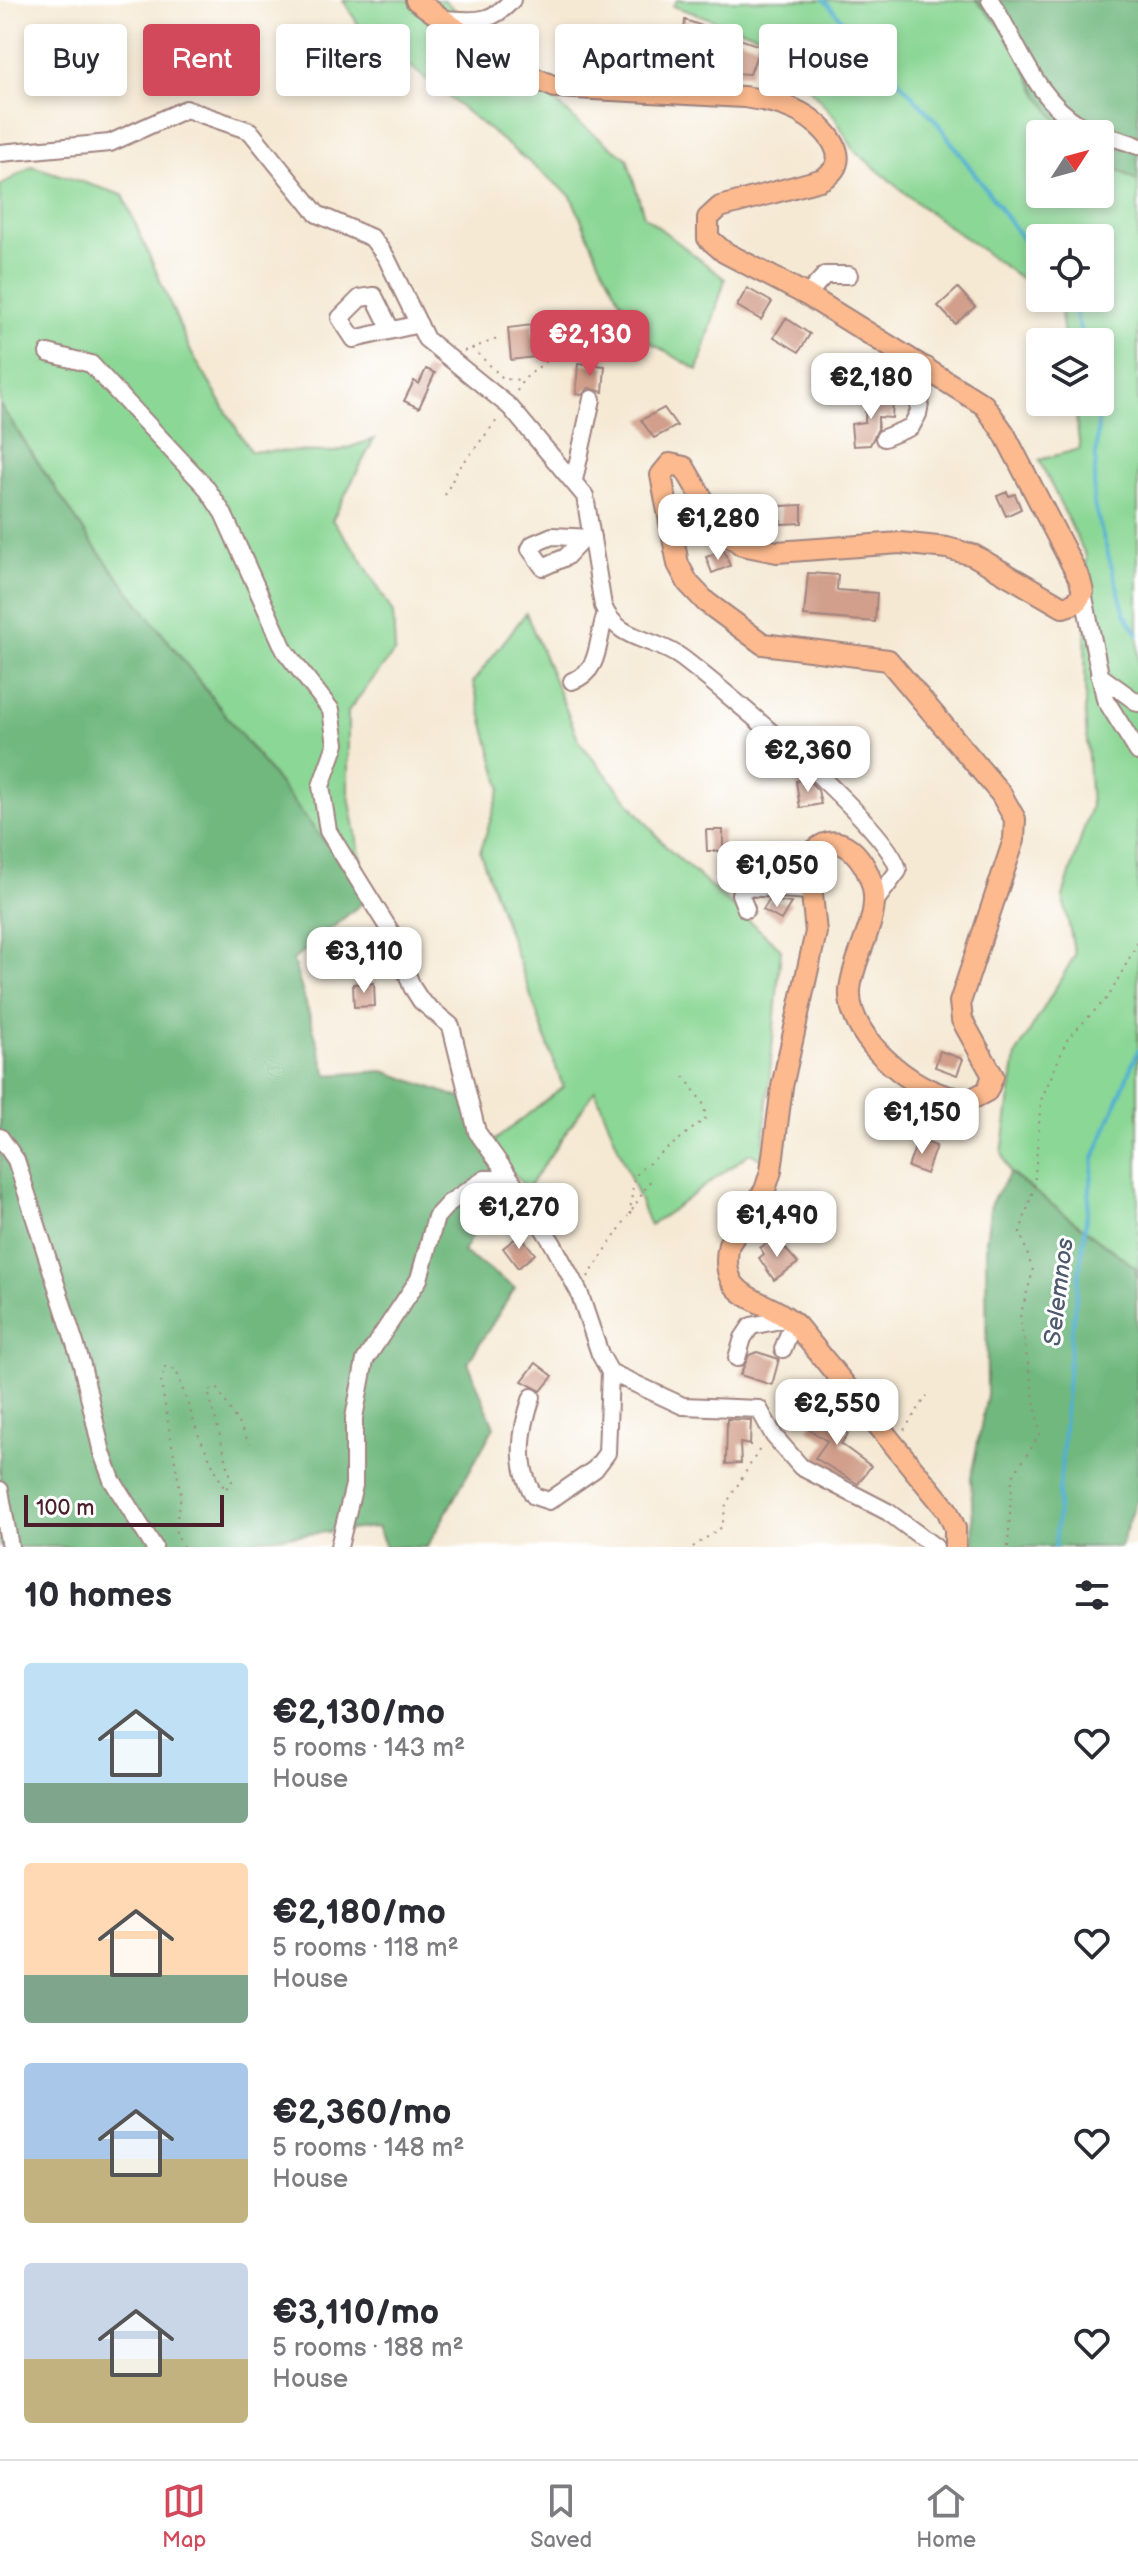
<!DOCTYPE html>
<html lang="en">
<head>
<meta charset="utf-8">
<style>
	:root { --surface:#fff; --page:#f7f7f7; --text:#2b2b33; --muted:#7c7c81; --line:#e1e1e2; --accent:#d1495b }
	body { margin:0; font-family:"Balsamiq Sans",sans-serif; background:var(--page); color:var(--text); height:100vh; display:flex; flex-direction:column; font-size:30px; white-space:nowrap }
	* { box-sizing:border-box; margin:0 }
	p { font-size:26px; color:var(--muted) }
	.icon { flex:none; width:44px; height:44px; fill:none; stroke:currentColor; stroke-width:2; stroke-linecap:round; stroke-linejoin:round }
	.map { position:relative; height:1547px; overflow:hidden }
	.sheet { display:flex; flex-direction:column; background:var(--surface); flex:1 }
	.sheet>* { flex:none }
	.guide { position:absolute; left:24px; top:24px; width:1090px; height:72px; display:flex; gap:16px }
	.needle { width:52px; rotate:54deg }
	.tools { position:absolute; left:1026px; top:120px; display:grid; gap:16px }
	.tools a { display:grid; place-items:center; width:88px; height:88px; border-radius:8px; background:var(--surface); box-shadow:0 4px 12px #0003; font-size:40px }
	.scale { position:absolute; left:24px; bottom:20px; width:200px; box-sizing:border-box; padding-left:8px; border:4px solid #4a1f2b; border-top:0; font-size:22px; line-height:28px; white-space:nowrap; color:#4a1f2b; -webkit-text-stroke:6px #fff; paint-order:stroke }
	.price { position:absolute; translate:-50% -68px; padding:0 18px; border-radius:16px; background:#fff; color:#222; font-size:26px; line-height:52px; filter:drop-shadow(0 2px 4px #0008) }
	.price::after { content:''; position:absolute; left:50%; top:48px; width:24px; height:18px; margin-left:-12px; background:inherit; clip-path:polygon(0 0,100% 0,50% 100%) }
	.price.active { background:var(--accent); color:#fff }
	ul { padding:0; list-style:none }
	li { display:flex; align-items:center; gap:24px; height:200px; padding:0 24px }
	li span { display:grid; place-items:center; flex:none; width:224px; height:160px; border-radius:8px; color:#555 }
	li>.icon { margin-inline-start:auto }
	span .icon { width:96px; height:96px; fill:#fffc; stroke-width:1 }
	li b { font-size:34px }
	h2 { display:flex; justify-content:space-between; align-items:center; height:96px; padding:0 24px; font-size:34px }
	.chip { padding:0 28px; border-radius:8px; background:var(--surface); box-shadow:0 4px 12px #0003; font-size:28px; line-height:72px }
	.chip.active { background:var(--accent); color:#fff }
	.tabs { display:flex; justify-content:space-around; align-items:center; height:112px; border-top:2px solid var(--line); background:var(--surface); font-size:22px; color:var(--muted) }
	.tabs a { display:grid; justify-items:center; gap:4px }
	.tabs .active { color:var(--accent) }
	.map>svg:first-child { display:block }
</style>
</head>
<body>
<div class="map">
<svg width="1138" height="1547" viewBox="0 0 1138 1547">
	<rect width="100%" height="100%" fill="#fff"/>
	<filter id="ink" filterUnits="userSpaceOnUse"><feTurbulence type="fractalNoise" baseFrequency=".0125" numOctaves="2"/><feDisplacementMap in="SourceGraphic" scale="16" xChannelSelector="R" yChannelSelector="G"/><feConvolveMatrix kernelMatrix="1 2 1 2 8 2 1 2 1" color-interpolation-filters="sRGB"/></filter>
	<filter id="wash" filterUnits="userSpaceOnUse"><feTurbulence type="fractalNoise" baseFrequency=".006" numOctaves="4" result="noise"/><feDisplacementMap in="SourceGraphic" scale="32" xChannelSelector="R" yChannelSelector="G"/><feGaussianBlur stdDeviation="1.8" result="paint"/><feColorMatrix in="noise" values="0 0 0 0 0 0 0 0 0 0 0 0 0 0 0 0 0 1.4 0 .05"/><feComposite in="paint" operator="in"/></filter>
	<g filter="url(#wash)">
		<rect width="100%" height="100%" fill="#f5e9d4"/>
		<g fill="#8bd795" stroke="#6a7b60" stroke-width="2">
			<path d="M343,0H444L580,124L627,158L644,216L725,279L698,370L639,336L599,260L571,196L358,24Z"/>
			<path d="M677,0H976L1010,37L1038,94L1067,134H1040V194H1100V160L1138,181V1279L1136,1268L1010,1173L1002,1153L1016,1055L1075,955L1063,896L1091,806L1085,709L1086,556L1039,460L1080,449L1074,402H1100V342H1065L1060,307L1048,298H1100V238H1040V292L918,204L854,150L834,116L804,82L780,65L786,57L761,36L673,6Z"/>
			<path d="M32,166L123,195L191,352L250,451L336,452L374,439L332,520L357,552L393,613L395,651L348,711V791L368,898L91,542L0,405V186Z"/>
			<path d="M526,613L580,743L667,848L781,949L762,1160L750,1153L650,1226L595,1090L527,1189L489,1145L563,1087L480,852L501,788L473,682Z"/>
		</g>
		<g fill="#70b87e" stroke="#5d6c54" stroke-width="2">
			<path d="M976,0H1138V181L1100,160V134H1067L1038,94L1010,37Z"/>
			<path d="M0,405L91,542L368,898L293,960L327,1075L384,1071L478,1104L499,1183L463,1252L515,1288L468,1362L494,1427L427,1547H386L377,1527L259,1539V1547H0Z"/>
			<path d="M1010,1173L1136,1268L1138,1496L1120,1547H974L971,1477L987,1395L986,1241L991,1203Z"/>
		</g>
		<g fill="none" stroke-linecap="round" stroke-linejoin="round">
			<g stroke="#51b0d0" stroke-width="4">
				<path d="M824,0L936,121L1040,263"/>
				<path d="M1066,298L1074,309L1084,342"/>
				<path d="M1100,394L1093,501L1125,614L1138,634"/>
				<path d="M1055,1547L1071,1336L1094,1158L1138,1050"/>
			</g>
		</g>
		<g id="blocks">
			<g fill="#d19f8b">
				<path d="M685,20L760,46L750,74L680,70Z"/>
				<path d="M747,288L772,302L761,320L737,306Z"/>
				<path d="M958,288L975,307L955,324L938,306Z"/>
				<path d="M786,318L810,334L799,352L774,337Z"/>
				<path d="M532,325L533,338L541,337L543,356L511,360L508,328Z"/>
				<path d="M578,363L605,366L603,392L589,388L582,395L576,394Z"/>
				<path d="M426,369L435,373L419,408L404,401L414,381L419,384Z"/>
				<path d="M866,399L893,400L892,418L878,417V429L870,445L853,446L851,424L865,422Z"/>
				<path d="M664,408L677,426L654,438L641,420Z"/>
				<path d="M1007,492L1009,496L1015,494L1021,509L1006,516L997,496Z"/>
				<path d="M802,505V523L781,524L780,506Z"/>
				<path d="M724,550L730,566L712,573L706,557Z"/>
				<path d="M808,573L838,575L837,590L877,593L875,622L804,616Z"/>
				<path d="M807,779L818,790L821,804L800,808L796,781Z"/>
				<path d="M706,830H723V851H707Z"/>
				<path d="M769,900L791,903L781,920L763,910Z"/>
				<path d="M374,983L375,1006L354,1007L353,984Z"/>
				<path d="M940,1051L963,1059L957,1075L935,1067Z"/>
				<path d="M918,1139L936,1146L926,1174L908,1167Z"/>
				<path d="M520,1235L535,1254L518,1268L503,1248Z"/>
				<path d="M775,1237L798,1263L774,1280L759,1258L764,1254L760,1248Z"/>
				<path d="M757,1352L779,1359L772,1385L740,1375L749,1355Z"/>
				<path d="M536,1363L553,1376L541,1391L522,1381Z"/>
				<path d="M826,1400L836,1407L828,1420L848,1434L841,1444L871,1466L858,1484L815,1458L827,1441L808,1429Z"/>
				<path d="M727,1419L751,1420L750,1445L740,1443L741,1463L726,1464Z"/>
			</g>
		</g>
	</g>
	<g filter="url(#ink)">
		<use href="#blocks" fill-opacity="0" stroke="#a08480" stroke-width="2"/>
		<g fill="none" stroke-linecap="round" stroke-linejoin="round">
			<g stroke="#a08480" stroke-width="20">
				<g id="minor">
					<path d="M990,0C1018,42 1034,98 1080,125C1097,135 1119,138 1138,146"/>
					<path d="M441,19C473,20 489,26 512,0"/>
					<path d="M0,153L110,143L186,109L250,131L317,214L372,238L386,257L426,339L510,407L585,496L603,606C618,642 654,637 682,658C719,686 896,833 898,871L874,903"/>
					<path d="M807,295L825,275H849"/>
					<path d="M390,328L374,296L360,298L340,318L354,339L419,324"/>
					<path d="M48,353L91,364L205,486L223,513L285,651L331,710L336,744L321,786L328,831L392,934L412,987L421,1001L451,1026L477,1132L515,1185"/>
					<path d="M884,438L911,427L918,414L927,366"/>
					<path d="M574,480L592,399"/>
					<path d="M582,540L566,557L543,567L530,549L533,544L552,536L592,538"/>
					<path d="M1083,592L1105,699L1138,752"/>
					<path d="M1099,675L1138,703"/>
					<path d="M572,681C602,671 596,640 606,613"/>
					<path d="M746,909L740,894L744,887L812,891"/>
					<path d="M0,1137L16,1160L82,1365L102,1453L112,1480L154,1547"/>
					<path d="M783,1349L789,1333L797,1326"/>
					<path d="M737,1358L743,1338L751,1326L790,1318"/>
					<path d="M532,1397C521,1429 515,1464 534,1496L549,1501L595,1469L607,1453L610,1372"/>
					<path d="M0,1490L10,1547"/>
					<path d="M339,1547L354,1485V1418L365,1360L419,1279L436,1217L449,1203L485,1179H500L519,1190L553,1244L579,1292L600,1354L610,1372L683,1406L759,1409L774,1436L801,1467L888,1512L935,1547"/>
				</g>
			</g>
			<g stroke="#a08480" stroke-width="24">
				<path id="major" d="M416,0L509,67L555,87L744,97C763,100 782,103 799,112C825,125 859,162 820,180L720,207L708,218V238L724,252L807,295L984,405L1004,433L1080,580L1083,592L1076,603L1063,607L973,555L947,548L900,543L777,552L742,545L718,525L684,467L670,464L661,475L678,564L688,583L706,602L763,644L888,660L1001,794L1015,819L1014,840L960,1002L962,1020L993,1076L987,1091L972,1099C925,1104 846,1040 850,990C853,958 876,926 874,895C872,869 844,824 815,850L810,875L816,932L782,1087L771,1171L765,1190L729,1244C716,1303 767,1296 797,1326L947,1510L955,1528V1547"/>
			</g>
			<g stroke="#a08480" stroke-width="2" stroke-dasharray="2 6" stroke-linecap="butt">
				<path d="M472,348L504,379L523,380"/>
				<path d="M464,351L500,338"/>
				<path d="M517,391L523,380L546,361"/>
				<path d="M445,495L457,471L498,419"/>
				<path d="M632,1210L652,1178"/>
				<path d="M630,1214L633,1183L638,1172L706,1118L704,1105L684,1076"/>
				<path d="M588,1277L628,1216"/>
				<path d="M904,1430L927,1396"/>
				<path d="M183,1547L175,1530L181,1495L161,1383L165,1367L176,1370L199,1436L225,1490L232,1481L208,1391L218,1389L250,1444"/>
				<path d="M693,1547L722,1527L726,1504L761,1447"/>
				<path d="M1008,1547L1012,1478L1040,1434L1020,1317L1033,1271L1020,1232L1034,1187L1041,1100L1068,1038L1109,996L1138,942"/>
			</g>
			<use href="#minor" stroke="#fff" stroke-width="16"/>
			<use href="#major" stroke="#fcba8e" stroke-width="20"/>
		</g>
	</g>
	<g text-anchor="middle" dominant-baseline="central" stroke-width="6" stroke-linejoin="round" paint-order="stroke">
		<g font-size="24" font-style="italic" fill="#4d596d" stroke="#fff">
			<text transform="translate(1059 1292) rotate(-83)">Selemnos</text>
		</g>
	</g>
</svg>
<div class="tools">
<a><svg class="needle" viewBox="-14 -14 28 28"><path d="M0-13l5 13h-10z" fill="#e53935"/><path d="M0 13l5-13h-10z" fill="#7c7c81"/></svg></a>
<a><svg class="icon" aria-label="locate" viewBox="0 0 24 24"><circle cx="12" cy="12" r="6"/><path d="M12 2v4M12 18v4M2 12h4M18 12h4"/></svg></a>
<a><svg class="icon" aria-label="layers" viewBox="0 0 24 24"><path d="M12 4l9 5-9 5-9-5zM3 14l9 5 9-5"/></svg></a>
</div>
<div class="scale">100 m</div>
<b class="price active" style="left:590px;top:378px">€2,130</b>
<b class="price" style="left:871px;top:421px">€2,180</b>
<b class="price" style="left:718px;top:562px">€1,280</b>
<b class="price" style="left:808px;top:794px">€2,360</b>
<b class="price" style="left:777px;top:909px">€1,050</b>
<b class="price" style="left:364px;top:995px">€3,110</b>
<b class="price" style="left:922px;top:1156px">€1,150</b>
<b class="price" style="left:519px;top:1251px">€1,270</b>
<b class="price" style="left:777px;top:1259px">€1,490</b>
<b class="price" style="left:837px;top:1447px">€2,550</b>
<div class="guide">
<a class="chip">Buy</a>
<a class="chip active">Rent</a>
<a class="chip">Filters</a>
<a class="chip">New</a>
<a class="chip">Apartment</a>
<a class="chip">House</a>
</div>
</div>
<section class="sheet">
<h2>10 homes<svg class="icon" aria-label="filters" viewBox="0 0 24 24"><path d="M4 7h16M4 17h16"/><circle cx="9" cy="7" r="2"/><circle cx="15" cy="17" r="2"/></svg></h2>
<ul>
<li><span style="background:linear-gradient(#bfe0f5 75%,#7fa58c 0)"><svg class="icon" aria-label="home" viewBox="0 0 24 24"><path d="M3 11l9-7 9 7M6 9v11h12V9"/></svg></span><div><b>€2,130/mo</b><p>5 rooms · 143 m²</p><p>House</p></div><svg class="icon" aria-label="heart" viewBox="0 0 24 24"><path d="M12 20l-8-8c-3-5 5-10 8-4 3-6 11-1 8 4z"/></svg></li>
<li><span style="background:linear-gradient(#ffd9b3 70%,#7fa58c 0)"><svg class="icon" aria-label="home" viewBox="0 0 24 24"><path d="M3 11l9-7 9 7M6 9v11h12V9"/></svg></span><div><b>€2,180/mo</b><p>5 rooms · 118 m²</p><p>House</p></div><svg class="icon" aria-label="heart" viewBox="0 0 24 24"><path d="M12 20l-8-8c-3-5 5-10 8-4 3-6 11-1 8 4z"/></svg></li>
<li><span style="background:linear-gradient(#a9c7e8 60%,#c2b280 0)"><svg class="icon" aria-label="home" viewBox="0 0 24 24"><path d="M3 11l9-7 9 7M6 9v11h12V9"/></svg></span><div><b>€2,360/mo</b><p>5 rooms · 148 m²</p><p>House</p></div><svg class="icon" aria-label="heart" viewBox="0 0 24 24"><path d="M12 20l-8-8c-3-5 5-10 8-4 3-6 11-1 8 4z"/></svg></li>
<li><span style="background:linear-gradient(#c9d6e8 60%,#c2b280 0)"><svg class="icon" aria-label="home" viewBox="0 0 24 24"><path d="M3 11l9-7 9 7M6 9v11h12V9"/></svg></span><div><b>€3,110/mo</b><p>5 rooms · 188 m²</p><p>House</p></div><svg class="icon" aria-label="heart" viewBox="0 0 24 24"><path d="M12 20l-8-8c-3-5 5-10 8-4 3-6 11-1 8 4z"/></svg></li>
</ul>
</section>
<nav class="tabs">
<a class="active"><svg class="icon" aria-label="map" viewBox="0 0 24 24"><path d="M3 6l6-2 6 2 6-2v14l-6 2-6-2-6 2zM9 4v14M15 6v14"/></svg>Map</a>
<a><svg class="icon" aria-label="saved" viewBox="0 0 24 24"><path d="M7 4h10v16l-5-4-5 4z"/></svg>Saved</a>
<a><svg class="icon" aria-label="home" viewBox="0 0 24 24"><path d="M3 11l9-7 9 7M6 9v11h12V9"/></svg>Home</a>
</nav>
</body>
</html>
